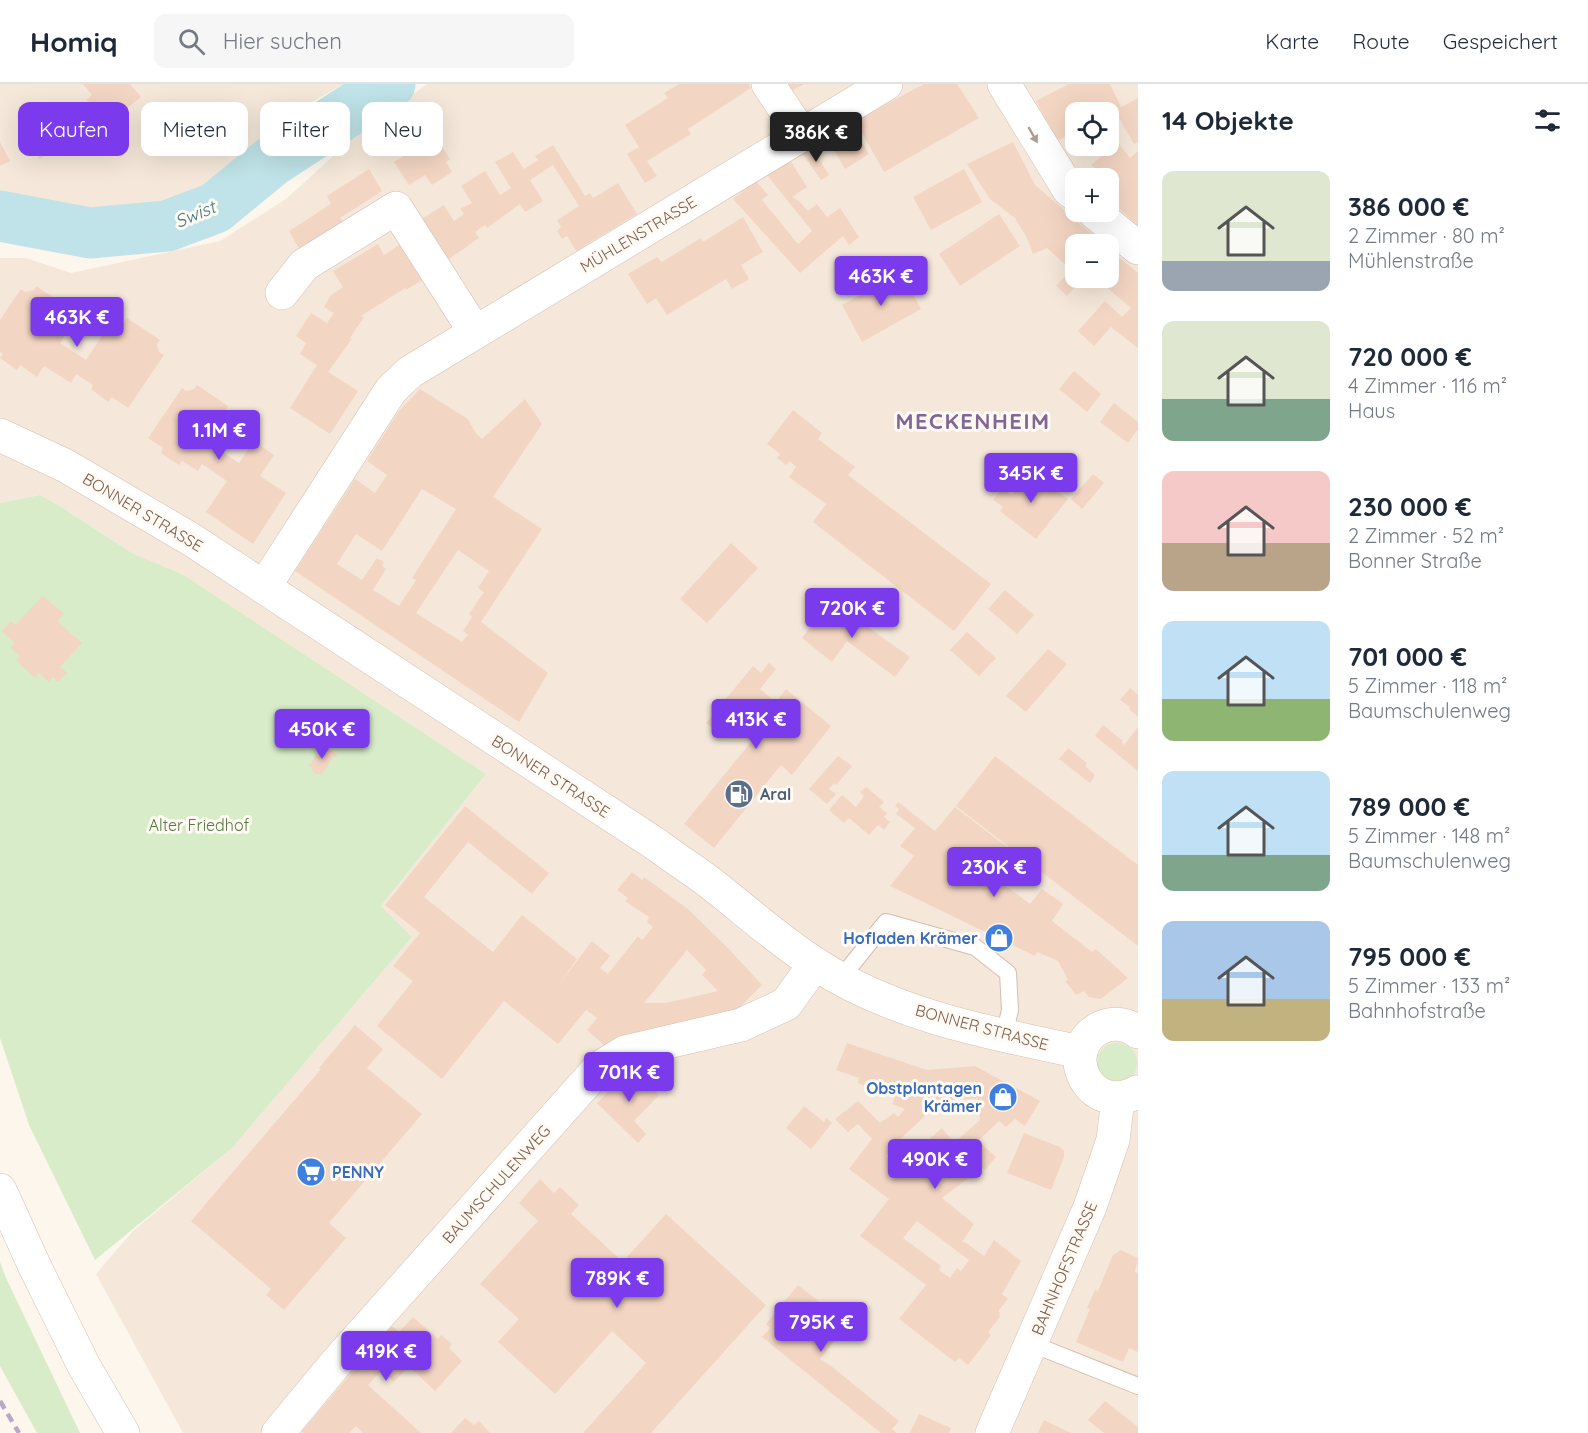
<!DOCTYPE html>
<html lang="de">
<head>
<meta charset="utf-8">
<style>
	:root { --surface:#fff; --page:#f6f6f7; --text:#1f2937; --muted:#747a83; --line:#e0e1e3; --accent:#7c3aed }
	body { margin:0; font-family:Quicksand,sans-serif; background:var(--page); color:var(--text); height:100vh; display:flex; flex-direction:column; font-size:22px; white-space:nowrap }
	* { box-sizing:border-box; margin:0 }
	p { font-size:20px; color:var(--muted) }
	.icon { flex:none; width:33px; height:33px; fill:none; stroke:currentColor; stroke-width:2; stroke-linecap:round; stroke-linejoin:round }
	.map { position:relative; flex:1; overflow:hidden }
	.sheet { display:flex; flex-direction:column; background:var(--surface); width:450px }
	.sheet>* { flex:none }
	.guide { position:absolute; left:18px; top:18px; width:570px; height:54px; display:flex; gap:12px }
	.fabs { position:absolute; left:1065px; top:18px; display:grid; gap:12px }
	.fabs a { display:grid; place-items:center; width:54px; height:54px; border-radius:12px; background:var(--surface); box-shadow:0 6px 24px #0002; font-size:30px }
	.price { position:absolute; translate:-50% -51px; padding:0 14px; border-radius:6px; background:var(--accent); color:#fff; font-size:20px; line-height:39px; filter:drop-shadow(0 2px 3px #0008) }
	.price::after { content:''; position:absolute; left:50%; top:36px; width:18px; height:14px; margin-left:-9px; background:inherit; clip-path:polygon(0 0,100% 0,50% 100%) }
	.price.current { background:#222; color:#fff }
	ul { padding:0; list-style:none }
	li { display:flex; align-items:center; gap:18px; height:150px; padding:0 24px }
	li span { display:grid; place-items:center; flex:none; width:168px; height:120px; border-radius:12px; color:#555 }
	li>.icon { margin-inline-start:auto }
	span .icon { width:72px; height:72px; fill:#fffc; stroke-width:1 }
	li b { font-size:26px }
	h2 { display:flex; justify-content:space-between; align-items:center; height:72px; padding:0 24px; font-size:26px }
	.pill { padding:0 21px; border-radius:12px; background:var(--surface); box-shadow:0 6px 24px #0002; font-size:21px; line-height:54px }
	.pill.current { background:var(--accent); color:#fff }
	header { display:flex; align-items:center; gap:36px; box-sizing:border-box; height:84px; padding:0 30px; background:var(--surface); border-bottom:2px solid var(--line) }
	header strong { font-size:28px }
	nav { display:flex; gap:33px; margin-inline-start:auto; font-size:21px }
	.search { width:420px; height:54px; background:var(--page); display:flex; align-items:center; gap:15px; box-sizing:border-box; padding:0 21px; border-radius:12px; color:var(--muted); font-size:22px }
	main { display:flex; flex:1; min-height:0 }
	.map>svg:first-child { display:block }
</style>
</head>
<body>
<header>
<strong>Homiq</strong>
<div class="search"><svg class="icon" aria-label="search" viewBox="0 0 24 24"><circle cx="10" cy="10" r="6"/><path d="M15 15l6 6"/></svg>Hier suchen</div>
<nav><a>Karte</a><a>Route</a><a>Gespeichert</a></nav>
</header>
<main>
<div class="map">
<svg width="1138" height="1349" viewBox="0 0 1138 1349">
	<rect width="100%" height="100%" fill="#fdf6ec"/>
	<g fill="#f5e8da" fill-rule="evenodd">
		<path d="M0,0H343L312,18L208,107L162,128L0,117Z"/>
		<path d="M427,0H1138V1349H183L96,1190L133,1147L232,1064L412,853L381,822L486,690L184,491L132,469L58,421L40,411L0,419V174H26L71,189L220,157L286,115L353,54ZM1076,28H1108V62H1076ZM1076,94H1108V128H1076ZM1076,160H1108V194H1076Z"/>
	</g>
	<g fill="#d8ecc9">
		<path d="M40,411L58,421L132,469L184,491L486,690L381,822L412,853L232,1064L95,1176L29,1041L0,954V419Z"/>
		<circle cx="1117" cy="979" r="20"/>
		<path d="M0,1178L6,1194L80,1349H37L0,1282Z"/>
	</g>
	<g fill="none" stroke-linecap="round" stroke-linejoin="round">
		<path stroke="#bfe3e8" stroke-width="51" d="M0,132L90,149L167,142L215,124L271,78L390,0"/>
	</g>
	<g fill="#f3d5c3" fill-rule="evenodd">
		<path d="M83,0H130L141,13L106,41L86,16L92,11Z"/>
		<path d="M679,0H749L751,4L688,45L691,50L647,77L657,92L645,99L627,70L639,63L625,41L668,14L664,9Z"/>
		<path d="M785,0H804L790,8Z"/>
		<path d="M924,0H957L979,34L884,88L855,37Z"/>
		<path d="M1069,0H1110L1121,23L1138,14V58L1134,60L1115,27L1108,30V28H1076V47L1057,57L1036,17Z"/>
		<path d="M44,19L67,60L39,75L17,33Z"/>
		<path d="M850,39L869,70L845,85L827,54Z"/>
		<path d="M427,52H435L450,75L446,78L452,88L432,101L425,91L409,101L394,78L419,63V57Z"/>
		<path d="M0,58L10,77L0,82Z"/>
		<path d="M1013,58L1035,101L1103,160H1076V194H1083L1067,212L1056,202L1068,189L1065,186L1068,183L1047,164L1033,170L1027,154L1015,134L990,115L967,80Z"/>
		<path d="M1118,59L1130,74L1138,67V142L1110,116L1119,108L1108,94L1091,81Z"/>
		<path d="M553,61L585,112L590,109L593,114L618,99L637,130L576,167L567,152L562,155L557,147L561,143L557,136L579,122L553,81L530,96L543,117L525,128L520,120L487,144L485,141L475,148L479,154L446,177L420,136L444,121L454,137L464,130L460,125L472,119L461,102L485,87L500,111L511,104L495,78L513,68L524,85L538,76L535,72Z"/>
		<path d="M811,63L829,91L821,96L802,69Z"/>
		<path d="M790,76L807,103L792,113L799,117L808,127L817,120L827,133L840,124L859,153L849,161L843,152L800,189L733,115L756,97L768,111L762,116L798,160L812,147L767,91Z"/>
		<path d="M369,85L382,107L340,134L345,141L301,168L289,147L331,120L327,112Z"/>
		<path d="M964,85L982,118L931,146L913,113Z"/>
		<path d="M999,130L1020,162L960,202L939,170Z"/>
		<path d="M743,133L763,168L741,181L749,195L732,205L726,195L667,231L656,214L647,220L628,190L657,173L662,178L701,154L703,158Z"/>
		<path d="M402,159L424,195L406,206L405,204L361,232L364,233L350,254L352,255L328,288L358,307L330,350L290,324L317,281L300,270L306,259L296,252L311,229L327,239L334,229L324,223L330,212L343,203L333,187L378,160L384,171Z"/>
		<path d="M1117,172L1138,189V264L1111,243L1094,262L1078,247L1105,217L1122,233L1131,224L1099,197L1101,194H1108V183Z"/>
		<path d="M901,188L921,225L862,258L842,221Z"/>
		<path d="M36,202L69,224L66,228L68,237L73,239L60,259L86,276L112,237L116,240L124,238L127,234L160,256L157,260L159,268L164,271L128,324L112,313L108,318L91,305L93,301L76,290L71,299L44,282L37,293L20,281L17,286L0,274L3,270L0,268V236L21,205L25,208L34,206Z"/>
		<path d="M1074,287L1101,310L1087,328L1059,305Z"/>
		<path d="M197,301L228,322L226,326L227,334L231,337L214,363L239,379L254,357L274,371L260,392L286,409L253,460L206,428L227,397L202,380L198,387L182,377L179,381L161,369L163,364L148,354L182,304L186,307L194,305Z"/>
		<path d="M420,305L468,335L475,348L482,355L525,315L542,340L493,413L542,445L481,538L548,589L519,638L295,487L355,395L375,409L387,391L367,377L399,327ZM422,405L456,425L412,494L416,496L399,522L373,506L386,485L382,482L384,478L377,474L362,496L337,480L356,450L382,467ZM458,466L489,487L478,504L484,508L469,530L472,533L463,547L468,551L462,558L416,529Z"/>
		<path d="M1114,319L1138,338V345L1128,359L1100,338Z"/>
		<path d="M793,326L822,349L818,355L855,383L848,391L991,500L954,547L813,438L826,420L789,393L796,383L790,377L786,381L777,374L780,370L767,360Z"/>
		<path d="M1030,387L1068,415L1036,455L1000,427L1003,423L993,416L1002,404L1012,411Z"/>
		<path d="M1093,390L1104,399L1082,425L1071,415Z"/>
		<path d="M731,459L758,484L707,539L680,515Z"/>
		<path d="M1005,506L1034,531L1017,550L988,525Z"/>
		<path d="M43,512L64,530L57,537L82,559L60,583L67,589L58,598L53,593L49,598L39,589L35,594L16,576L20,572L11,564L15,559L2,547L11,537L15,541Z"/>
		<path d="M831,517L910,573L895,593L847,557L832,578L802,554Z"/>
		<path d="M967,548L996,574L979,592L950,566Z"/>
		<path d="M1048,565L1067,580L1026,628L1006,612Z"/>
		<path d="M769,579L776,585L760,605L776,618L786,605L831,642L792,691L781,681L714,764L684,740L751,658L731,641L722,652L706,639L753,582L761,589Z"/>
		<path d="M1130,604L1138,611V633L1129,625L1130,623L1120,616Z"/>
		<path d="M1103,641L1123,657L1121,658L1124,661L1138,643V687L1095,652Z"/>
		<path d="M324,661L336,670L337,673H333L321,692V690H316L313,688L311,682L309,683L308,680L311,679L321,665V662Z"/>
		<path d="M1068,664L1087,679L1085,682L1095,691L1090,699L1059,675Z"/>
		<path d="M838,672L852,682L836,701L834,699L829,705L836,710L827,720L809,705Z"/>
		<path d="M995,672L1138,781V862L956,722Z"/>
		<path d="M866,703L884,718L879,723L887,729L884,733L890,738L884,746L878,741L869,751L849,734L844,739L829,726L842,711L856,723L864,712L860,708Z"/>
		<path d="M898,718L935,747L955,723L1015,769L995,794L1030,820L1042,805L1063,820L1052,837L1092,868L1096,865L1128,894L1101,915L1089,913L1084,907L1076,911L1065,897L1068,896L1058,877L1037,868L1035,872L890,802L914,772L900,762L915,744L896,730L899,725L895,722Z"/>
		<path d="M465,722L549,789L532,810L468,758L424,813L493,868L522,831L577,875L557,903L592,857L610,872L600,884L608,890L638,852L642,856L653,843L647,838L649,833L625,817L628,814L617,806L632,788L642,796L644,793L688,825L729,865L762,901L736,927L619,952L604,961L587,946L597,934L586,926L558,960L504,917L442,995L377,942L413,897L393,882L420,849L385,821ZM687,866L706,886L702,891L718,907L666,919H644Z"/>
		<path d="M355,941L383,965L367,984L422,1030L329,1139L346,1154L284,1226L266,1211L271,1205L191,1137L321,985L319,984Z"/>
		<path d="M847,959L927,986L975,982L1040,1017L1025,1042L1015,1035L1006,1043L999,1037L978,1057L996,1073L985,1086L982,1084L942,1114L974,1140L962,1158H965L984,1172L994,1156L1021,1177L1002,1210L1008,1215L999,1226L1000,1233L988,1248L991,1251L968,1281L959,1274L955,1278L899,1235L926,1201L860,1152L889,1115L849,1085L872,1055L858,1040L848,1048L835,1035L858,1017L880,1039L894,1029L898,1033L905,1025L892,1020L897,1008L869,998L867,1003L858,999L859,994L836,986ZM978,1014L980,1036L954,1059L942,1044L899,1082L886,1072L900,1060L898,1057L924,1033L927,1017L940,1018ZM917,1137L969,1176L961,1187L957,1184L950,1194L939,1186L941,1182L903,1154Z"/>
		<path d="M632,984L659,1011L634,1037L646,1050L638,1059L597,1019Z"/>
		<path d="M804,1022L824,1038L826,1034L832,1039L811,1065L786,1044Z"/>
		<path d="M1024,1049L1060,1063L1064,1067V1073L1051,1106L1007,1089Z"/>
		<path d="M540,1095L554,1109L560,1103L579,1121L571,1130L625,1180L618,1187L644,1209L655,1197L627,1173L666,1130L766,1221L651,1349H583L646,1279L612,1247L555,1310L498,1258L519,1235L480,1200L538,1137L519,1119Z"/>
		<path d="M1121,1166L1138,1174L1135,1188L1138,1189V1268L1129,1264L1123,1278L1076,1258L1090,1225L1087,1224L1095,1206L1098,1207L1113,1171Z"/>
		<path d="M798,1201L848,1240L820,1275L831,1282L899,1337L892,1345L897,1349H881L762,1253L770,1244L766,1240Z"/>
		<path d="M413,1233L438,1255L441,1251L452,1260L449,1264L462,1277L435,1307L409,1282L394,1298L381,1287L368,1301L421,1349H363L356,1342L349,1349H304L302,1347L392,1242L399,1248Z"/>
		<path d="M1105,1317L1138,1343V1349H1104L1088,1336Z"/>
		<path d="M919,1330L951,1344L949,1349H910Z"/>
		<path d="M465,1334L474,1341L479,1337L490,1349H451Z"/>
		<path d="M1044,1336L1071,1349H1038Z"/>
	</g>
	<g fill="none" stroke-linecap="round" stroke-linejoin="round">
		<g stroke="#d1beb0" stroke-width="18">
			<g id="lane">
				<path d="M841,894L886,838L975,863L1008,889L1010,926L1004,952"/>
				<path d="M1032,1260L1138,1302"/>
			</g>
		</g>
		<g stroke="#d1beb0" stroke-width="34">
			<g id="street">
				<path d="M768,0L802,51"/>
				<path d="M1004,0L1069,106L1076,111"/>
				<path d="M1094,128L1138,164"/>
				<path d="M282,209L304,181L396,124L475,248"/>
				<path d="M264,503L391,306L410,288L886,0"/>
			</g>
		</g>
		<g stroke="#d6c0b0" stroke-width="34">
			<g id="secondary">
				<path d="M0,351L66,382L192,456L657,761C674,774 692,785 709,798C744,825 777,855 814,879C892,931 990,949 1081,968"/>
				<path d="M1137,1008C1089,1034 1056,964 1102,943C1114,938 1128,940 1138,948"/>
				<path d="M0,1106L35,1183L84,1282L123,1349"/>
				<path d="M278,1349L336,1279L599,984L625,968L741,941L786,920L815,880"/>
				<path d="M992,1349L1090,1123L1113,1056L1118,1014"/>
			</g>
		</g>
		<use href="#lane" stroke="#fff" stroke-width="16"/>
		<use href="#street" stroke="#fff" stroke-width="33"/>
		<use href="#secondary" stroke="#fff" stroke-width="33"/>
		<path stroke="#b9a8c9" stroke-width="4.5" stroke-dasharray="9 6" stroke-linecap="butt" d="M0,1317L19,1349"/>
	</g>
	<defs><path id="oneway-solid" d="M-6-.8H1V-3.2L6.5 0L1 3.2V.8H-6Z" transform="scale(1.5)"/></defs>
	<use fill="#af9d94" href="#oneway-solid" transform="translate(1033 51) rotate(60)"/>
	<defs>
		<g id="fuel-disc" transform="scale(1.5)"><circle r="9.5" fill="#5c6f8a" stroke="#fffaf3"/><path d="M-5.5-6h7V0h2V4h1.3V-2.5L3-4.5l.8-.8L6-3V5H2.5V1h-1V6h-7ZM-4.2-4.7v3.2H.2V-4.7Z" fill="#fff"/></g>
		<g id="shop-disc" transform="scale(1.5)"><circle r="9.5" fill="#3f7fe0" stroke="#fffaf3"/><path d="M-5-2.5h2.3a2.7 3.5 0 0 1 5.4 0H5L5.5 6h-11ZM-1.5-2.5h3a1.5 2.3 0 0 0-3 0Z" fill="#fff"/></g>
		<g id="supermarket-disc" transform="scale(1.5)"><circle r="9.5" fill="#3f7fe0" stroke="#fffaf3"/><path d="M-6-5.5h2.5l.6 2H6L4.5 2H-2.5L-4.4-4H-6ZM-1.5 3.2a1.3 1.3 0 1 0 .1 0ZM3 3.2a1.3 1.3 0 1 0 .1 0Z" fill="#fff"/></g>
	</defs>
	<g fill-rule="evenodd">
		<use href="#fuel-disc" x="739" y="710"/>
		<use href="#shop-disc" x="999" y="854"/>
		<use href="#shop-disc" x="1003" y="1013"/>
		<use href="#supermarket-disc" x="311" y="1088"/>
	</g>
	<g text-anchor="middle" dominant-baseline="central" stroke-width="6" stroke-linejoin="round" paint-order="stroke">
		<g font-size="16" fill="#7a5c4d" stroke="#fffaf3">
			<text transform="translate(638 150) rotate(-31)">MÜHLENSTRASSE</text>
			<text transform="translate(143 428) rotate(31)">BONNER STRASSE</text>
			<text transform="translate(551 692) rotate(33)">BONNER STRASSE</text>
			<text transform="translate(982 943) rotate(15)">BONNER STRASSE</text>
			<text transform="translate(496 1100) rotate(-48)">BAUMSCHULENWEG</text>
			<text transform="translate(1064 1184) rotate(-67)">BAHNHOFSTRASSE</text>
		</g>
		<g font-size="16" font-weight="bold" fill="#4e5e75" stroke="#fffaf3" text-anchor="start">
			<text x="760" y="710">Aral</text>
		</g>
		<g font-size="16" fill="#537a41" stroke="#fffaf3">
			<text x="199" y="741">Alter Friedhof</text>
		</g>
		<g font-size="16" font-weight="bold" fill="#366cbe" stroke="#fffaf3" text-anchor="end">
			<text x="978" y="854">Hofladen Krämer</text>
			<text x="982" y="1004">Obstplantagen<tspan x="982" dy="18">Krämer</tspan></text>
			<text x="332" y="1088" text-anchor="start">PENNY</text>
		</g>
		<g font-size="18" font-style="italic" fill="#437c86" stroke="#fffaf3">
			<text transform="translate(195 130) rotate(-23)">Swist</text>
		</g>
		<g font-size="22" font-weight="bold" letter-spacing="1.5" fill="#846695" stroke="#fffaf3">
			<text x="973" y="337">MECKENHEIM</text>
		</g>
	</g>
</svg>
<div class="fabs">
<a><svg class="icon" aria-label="locate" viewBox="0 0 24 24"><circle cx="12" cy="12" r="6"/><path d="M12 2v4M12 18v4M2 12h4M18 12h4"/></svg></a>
<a>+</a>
<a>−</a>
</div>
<b class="price current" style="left:816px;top:79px">386K €</b>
<b class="price" style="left:881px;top:223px">463K €</b>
<b class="price" style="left:77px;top:264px">463K €</b>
<b class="price" style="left:219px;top:377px">1.1M €</b>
<b class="price" style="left:1031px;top:420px">345K €</b>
<b class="price" style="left:852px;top:555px">720K €</b>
<b class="price" style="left:756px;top:666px">413K €</b>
<b class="price" style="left:322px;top:676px">450K €</b>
<b class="price" style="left:994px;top:814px">230K €</b>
<b class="price" style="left:629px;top:1019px">701K €</b>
<b class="price" style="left:935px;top:1106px">490K €</b>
<b class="price" style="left:617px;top:1225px">789K €</b>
<b class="price" style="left:821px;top:1269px">795K €</b>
<b class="price" style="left:386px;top:1298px">419K €</b>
<div class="guide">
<a class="pill current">Kaufen</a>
<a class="pill">Mieten</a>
<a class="pill">Filter</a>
<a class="pill">Neu</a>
</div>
</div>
<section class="sheet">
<h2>14 Objekte<svg class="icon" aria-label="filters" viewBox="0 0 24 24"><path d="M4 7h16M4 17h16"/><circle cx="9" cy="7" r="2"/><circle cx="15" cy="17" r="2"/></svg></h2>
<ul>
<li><span style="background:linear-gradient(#dfe7d0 75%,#9aa5b1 0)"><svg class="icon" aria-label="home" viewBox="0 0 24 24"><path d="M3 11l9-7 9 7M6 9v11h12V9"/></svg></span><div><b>386 000 €</b><p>2 Zimmer · 80 m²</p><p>Mühlenstraße</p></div></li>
<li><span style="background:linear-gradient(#dfe7d0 65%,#7fa58c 0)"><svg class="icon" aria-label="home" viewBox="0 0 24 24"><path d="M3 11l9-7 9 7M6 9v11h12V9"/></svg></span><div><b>720 000 €</b><p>4 Zimmer · 116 m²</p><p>Haus</p></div></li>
<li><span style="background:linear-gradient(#f6c9c9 60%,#b9a48a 0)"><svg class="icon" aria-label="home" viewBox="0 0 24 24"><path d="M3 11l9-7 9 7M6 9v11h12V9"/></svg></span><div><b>230 000 €</b><p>2 Zimmer · 52 m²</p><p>Bonner Straße</p></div></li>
<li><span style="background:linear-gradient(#bfe0f5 65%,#8fb573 0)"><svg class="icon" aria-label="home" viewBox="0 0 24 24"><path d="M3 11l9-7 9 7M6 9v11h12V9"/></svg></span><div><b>701 000 €</b><p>5 Zimmer · 118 m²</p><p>Baumschulenweg</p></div></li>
<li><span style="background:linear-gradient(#bfe0f5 70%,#7fa58c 0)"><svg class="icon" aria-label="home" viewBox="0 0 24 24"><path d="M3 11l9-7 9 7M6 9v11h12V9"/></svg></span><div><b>789 000 €</b><p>5 Zimmer · 148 m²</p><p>Baumschulenweg</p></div></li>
<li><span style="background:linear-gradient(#a9c7e8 65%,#c2b280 0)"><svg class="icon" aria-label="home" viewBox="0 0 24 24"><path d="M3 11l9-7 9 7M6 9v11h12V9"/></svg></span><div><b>795 000 €</b><p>5 Zimmer · 133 m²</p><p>Bahnhofstraße</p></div></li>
</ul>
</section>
</main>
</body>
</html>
